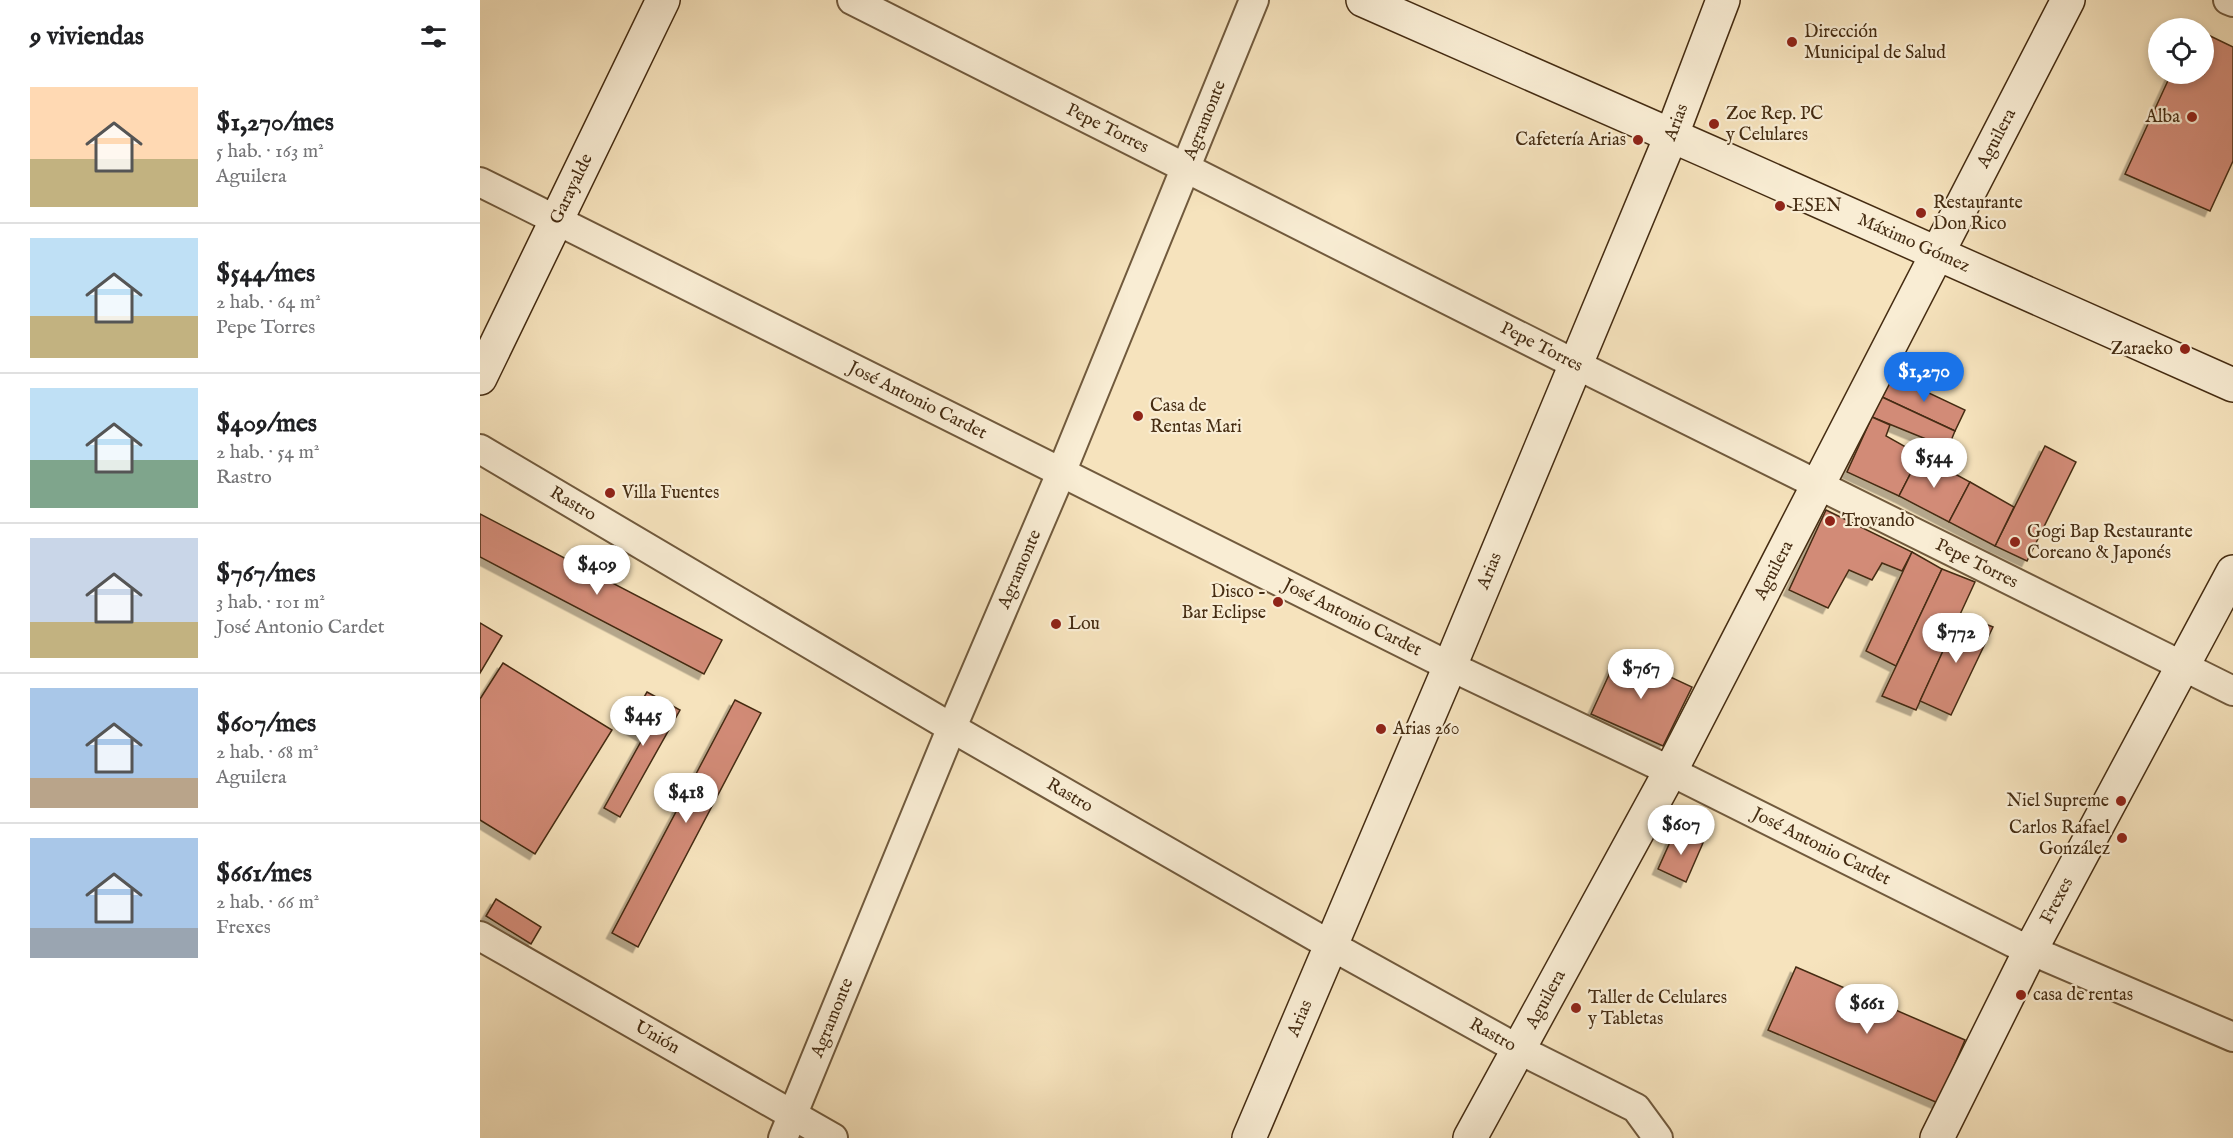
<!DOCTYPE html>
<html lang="es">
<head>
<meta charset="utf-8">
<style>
	:root { --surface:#fff; --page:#f2f2f2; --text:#202124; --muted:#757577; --line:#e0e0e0; --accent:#1a73e8 }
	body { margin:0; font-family:"IM FELL English",serif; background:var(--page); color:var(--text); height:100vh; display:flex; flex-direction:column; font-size:22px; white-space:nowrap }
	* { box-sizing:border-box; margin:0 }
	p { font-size:20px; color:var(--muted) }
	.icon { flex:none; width:33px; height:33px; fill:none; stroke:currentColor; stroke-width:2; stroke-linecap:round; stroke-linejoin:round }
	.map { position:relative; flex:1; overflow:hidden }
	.panel { display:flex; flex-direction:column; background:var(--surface); width:480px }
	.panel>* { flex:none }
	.fabs { position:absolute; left:1668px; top:18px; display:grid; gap:12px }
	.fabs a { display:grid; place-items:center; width:66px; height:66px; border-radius:50%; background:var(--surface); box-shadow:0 3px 9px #0003; font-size:30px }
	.price { position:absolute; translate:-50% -51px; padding:0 14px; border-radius:21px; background:#fff; color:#222; font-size:20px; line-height:39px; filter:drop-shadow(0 2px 3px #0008) }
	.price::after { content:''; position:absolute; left:50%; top:36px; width:18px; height:14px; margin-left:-9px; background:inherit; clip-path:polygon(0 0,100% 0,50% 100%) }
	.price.active { background:var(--accent); color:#fff }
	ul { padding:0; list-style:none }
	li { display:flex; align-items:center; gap:18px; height:150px; padding:0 30px }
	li+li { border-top:2px solid var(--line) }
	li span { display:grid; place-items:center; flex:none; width:168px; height:120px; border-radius:0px; color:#555 }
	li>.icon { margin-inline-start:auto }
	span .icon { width:72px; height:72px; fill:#fffc; stroke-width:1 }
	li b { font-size:26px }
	h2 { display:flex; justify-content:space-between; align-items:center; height:72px; padding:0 30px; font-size:26px }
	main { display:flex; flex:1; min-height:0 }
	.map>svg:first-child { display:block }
</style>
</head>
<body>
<main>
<section class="panel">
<h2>9 viviendas<svg class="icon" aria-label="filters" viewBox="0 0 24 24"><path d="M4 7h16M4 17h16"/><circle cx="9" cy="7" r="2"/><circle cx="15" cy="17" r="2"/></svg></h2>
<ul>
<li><span style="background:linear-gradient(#ffd9b3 60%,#c2b280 0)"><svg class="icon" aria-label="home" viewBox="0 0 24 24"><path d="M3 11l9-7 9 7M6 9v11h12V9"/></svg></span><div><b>$1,270/mes</b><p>5 hab. · 163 m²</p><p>Aguilera</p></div></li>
<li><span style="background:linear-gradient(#bfe0f5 65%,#c2b280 0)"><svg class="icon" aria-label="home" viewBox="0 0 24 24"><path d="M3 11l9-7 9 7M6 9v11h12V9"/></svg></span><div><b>$544/mes</b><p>2 hab. · 64 m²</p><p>Pepe Torres</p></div></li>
<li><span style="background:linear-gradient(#bfe0f5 60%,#7fa58c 0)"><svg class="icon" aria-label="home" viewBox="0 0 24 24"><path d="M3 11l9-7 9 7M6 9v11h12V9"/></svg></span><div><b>$409/mes</b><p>2 hab. · 54 m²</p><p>Rastro</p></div></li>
<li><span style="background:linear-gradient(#c9d6e8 70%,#c2b280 0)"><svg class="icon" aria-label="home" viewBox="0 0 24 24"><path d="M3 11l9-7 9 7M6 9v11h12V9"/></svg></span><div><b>$767/mes</b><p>3 hab. · 101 m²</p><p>José Antonio Cardet</p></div></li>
<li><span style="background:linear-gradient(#a9c7e8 75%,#b9a48a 0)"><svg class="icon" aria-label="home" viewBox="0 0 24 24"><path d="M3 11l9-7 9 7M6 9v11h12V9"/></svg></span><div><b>$607/mes</b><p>2 hab. · 68 m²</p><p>Aguilera</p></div></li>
<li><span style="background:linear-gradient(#a9c7e8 75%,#9aa5b1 0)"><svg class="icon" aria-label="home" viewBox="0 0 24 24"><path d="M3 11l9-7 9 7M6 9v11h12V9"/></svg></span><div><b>$661/mes</b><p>2 hab. · 66 m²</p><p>Frexes</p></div></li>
</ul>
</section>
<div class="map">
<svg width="1753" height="1138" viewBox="0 0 1753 1138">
	<defs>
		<filter id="shadow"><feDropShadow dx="-5.5" dy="5.5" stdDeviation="0" flood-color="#0004"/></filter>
	</defs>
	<rect width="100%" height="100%" fill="#f6e3bd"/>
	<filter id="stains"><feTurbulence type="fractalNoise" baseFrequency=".00333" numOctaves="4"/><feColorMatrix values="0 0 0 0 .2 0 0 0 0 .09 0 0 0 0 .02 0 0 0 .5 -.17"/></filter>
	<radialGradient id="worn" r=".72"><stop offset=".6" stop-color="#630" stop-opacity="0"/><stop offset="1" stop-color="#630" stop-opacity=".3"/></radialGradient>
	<g fill="#d28b77" stroke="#452c12" stroke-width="1.5" filter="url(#shadow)">
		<path d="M1724,33L1753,47V161L1730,211L1645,174L1691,74H1724Z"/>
		<path d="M1413,376L1485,410L1475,431L1402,397Z"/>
		<path d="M1402,397L1475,431L1468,448L1392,417Z"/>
		<path d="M1392,417L1410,425L1406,436L1440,455L1419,496L1367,472Z"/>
		<path d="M1565,446L1596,462L1547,561L1515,546Z"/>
		<path d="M1440,455L1490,482L1469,522L1419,496Z"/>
		<path d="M1490,482L1534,507L1515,546L1469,522Z"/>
		<path d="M1346,510L1432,552L1422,571L1402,563L1392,580L1369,570L1348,608L1309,590Z"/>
		<path d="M0,514L242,640L224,674L0,557Z"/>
		<path d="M1432,552L1462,569L1416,666L1386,651Z"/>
		<path d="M1462,569L1495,582L1436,710L1402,696Z"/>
		<path d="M1480,614L1513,627L1471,715L1440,701Z"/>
		<path d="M0,623L22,636L0,673Z"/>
		<path d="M1139,653L1212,687L1183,746L1111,714Z"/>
		<path d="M23,663L132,730L55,854L0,820V699Z"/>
		<path d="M167,692L200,710L140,817L124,808L164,736L147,726Z"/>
		<path d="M255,700L281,713L158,947L132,933Z"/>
		<path d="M1195,831L1223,843L1206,882L1178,869Z"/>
		<path d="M16,899L61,927L51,944L6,916Z"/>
		<path d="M1316,967L1485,1040L1458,1103L1288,1030Z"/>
	</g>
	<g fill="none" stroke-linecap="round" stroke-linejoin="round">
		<g stroke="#715a3d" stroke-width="32">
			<g id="street">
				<path id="s1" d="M372,0L1103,368L1753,691"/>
				<path d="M1748,0L1753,2"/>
				<path id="s2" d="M0,182L955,659L1178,765L1534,943L1753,1037"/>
				<path id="s3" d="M0,449L472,728L852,946L1038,1049L1156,1108L1178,1138"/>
				<path id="s4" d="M0,936L353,1138"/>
				<path id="s5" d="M303,1138L467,739L581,473L774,0"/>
			</g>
		</g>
		<g stroke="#452c12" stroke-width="36">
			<g id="secondary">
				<path id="s6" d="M883,0C1174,126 1463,257 1753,385"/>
				<path id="s7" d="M0,378L183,0"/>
				<path id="s8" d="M769,1138L970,666L1192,134L1243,0"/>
				<path id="s9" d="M990,1138L1190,772L1588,0"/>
				<path id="s10" d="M1457,1138L1550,951L1753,572"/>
			</g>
		</g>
		<use href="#street" stroke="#f9edd4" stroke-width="28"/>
		<use href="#secondary" stroke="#f9edd4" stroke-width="33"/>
	</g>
	<g fill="#8f2418" stroke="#f9edd4" stroke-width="2">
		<circle cx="1312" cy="42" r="6"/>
		<circle cx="1712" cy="117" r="6"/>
		<circle cx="1234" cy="124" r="6"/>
		<circle cx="1158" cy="140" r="6"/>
		<circle cx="1300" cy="206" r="6"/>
		<circle cx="1441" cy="213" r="6"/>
		<circle cx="1705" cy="349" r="6"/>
		<circle cx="658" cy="416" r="6"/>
		<circle cx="130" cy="493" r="6"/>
		<circle cx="1350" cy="521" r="6"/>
		<circle cx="1535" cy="542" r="6"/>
		<circle cx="798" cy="602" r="6"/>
		<circle cx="576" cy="624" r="6"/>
		<circle cx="901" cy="729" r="6"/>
		<circle cx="1641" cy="801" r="6"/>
		<circle cx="1642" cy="838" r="6"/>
		<circle cx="1541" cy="995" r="6"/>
		<circle cx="1096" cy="1008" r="6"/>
	</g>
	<g text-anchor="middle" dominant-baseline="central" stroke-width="4.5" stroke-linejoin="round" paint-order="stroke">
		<g font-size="18" fill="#452c12" stroke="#f9edd4" text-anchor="start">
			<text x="1324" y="32">Dirección<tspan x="1324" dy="21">Municipal de Salud</tspan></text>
			<text x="1246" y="114">Zoe Rep. PC<tspan x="1246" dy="21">y Celulares</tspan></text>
			<text x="1700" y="117" text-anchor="end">Alba</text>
			<text x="1146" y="140" text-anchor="end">Cafetería Arias</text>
			<text x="1453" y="203">Restaurante<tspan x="1453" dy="21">Don Rico</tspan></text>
			<text x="1312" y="206">ESEN</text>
			<text x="1693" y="349" text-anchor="end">Zaraeko</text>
			<text x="670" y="406">Casa de<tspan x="670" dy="21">Rentas Mari</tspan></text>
			<text x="142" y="493">Villa Fuentes</text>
			<text x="1362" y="521">Trovando</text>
			<text x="1547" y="532">Gogi Bap Restaurante<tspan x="1547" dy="21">Coreano &amp; Japonés</tspan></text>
			<text x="786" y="592" text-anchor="end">Disco -<tspan x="786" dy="21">Bar Eclipse</tspan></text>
			<text x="588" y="624">Lou</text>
			<text x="913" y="729">Arias 260</text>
			<text x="1629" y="801" text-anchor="end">Niel Supreme</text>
			<text x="1630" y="828" text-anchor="end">Carlos Rafael<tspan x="1630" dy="21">González</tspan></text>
			<text x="1553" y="995">casa de rentas</text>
			<text x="1108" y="998">Taller de Celulares<tspan x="1108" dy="21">y Tabletas</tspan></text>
		</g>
		<g font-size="18" fill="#452c12" stroke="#f9edd4">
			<text stroke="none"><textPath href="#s5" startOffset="1102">Agramonte</textPath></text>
			<text stroke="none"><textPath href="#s8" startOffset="1102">Arias</textPath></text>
			<text stroke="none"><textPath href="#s1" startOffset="286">Pepe Torres</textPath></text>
			<text stroke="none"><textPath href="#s9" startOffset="1130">Aguilera</textPath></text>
			<text stroke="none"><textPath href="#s7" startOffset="210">Garayalde</textPath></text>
			<text stroke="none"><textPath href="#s6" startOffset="602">Máximo Gómez</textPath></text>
			<text stroke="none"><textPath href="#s1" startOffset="772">Pepe Torres</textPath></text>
			<text stroke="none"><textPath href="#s2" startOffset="489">José Antonio Cardet</textPath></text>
			<text stroke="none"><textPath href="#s3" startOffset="108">Rastro</textPath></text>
			<text stroke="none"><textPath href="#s1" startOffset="1258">Pepe Torres</textPath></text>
			<text stroke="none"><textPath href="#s5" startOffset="616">Agramonte</textPath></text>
			<text stroke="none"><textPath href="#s8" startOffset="616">Arias</textPath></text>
			<text stroke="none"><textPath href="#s9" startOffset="644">Aguilera</textPath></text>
			<text stroke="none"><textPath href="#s2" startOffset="975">José Antonio Cardet</textPath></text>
			<text stroke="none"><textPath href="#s3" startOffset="684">Rastro</textPath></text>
			<text stroke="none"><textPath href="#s2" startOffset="1497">José Antonio Cardet</textPath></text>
			<text stroke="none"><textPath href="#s10" startOffset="266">Frexes</textPath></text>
			<text stroke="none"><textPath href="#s9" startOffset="158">Aguilera</textPath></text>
			<text stroke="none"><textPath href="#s5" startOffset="130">Agramonte</textPath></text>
			<text stroke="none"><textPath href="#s8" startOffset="130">Arias</textPath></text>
			<text stroke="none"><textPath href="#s3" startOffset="1170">Rastro</textPath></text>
			<text stroke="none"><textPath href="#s4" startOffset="204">Unión</textPath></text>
		</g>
	</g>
	<rect width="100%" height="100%" filter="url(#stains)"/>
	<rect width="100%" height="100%" fill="url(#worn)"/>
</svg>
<div class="fabs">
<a><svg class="icon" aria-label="locate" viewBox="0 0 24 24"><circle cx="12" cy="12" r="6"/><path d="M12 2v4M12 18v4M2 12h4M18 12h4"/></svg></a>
</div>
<b class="price active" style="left:1444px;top:403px">$1,270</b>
<b class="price" style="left:1454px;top:489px">$544</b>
<b class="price" style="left:117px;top:596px">$409</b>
<b class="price" style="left:1476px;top:664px">$772</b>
<b class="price" style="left:1161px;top:700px">$767</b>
<b class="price" style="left:163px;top:747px">$445</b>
<b class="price" style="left:206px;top:824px">$418</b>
<b class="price" style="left:1201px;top:856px">$607</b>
<b class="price" style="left:1387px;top:1035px">$661</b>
</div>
</main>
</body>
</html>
